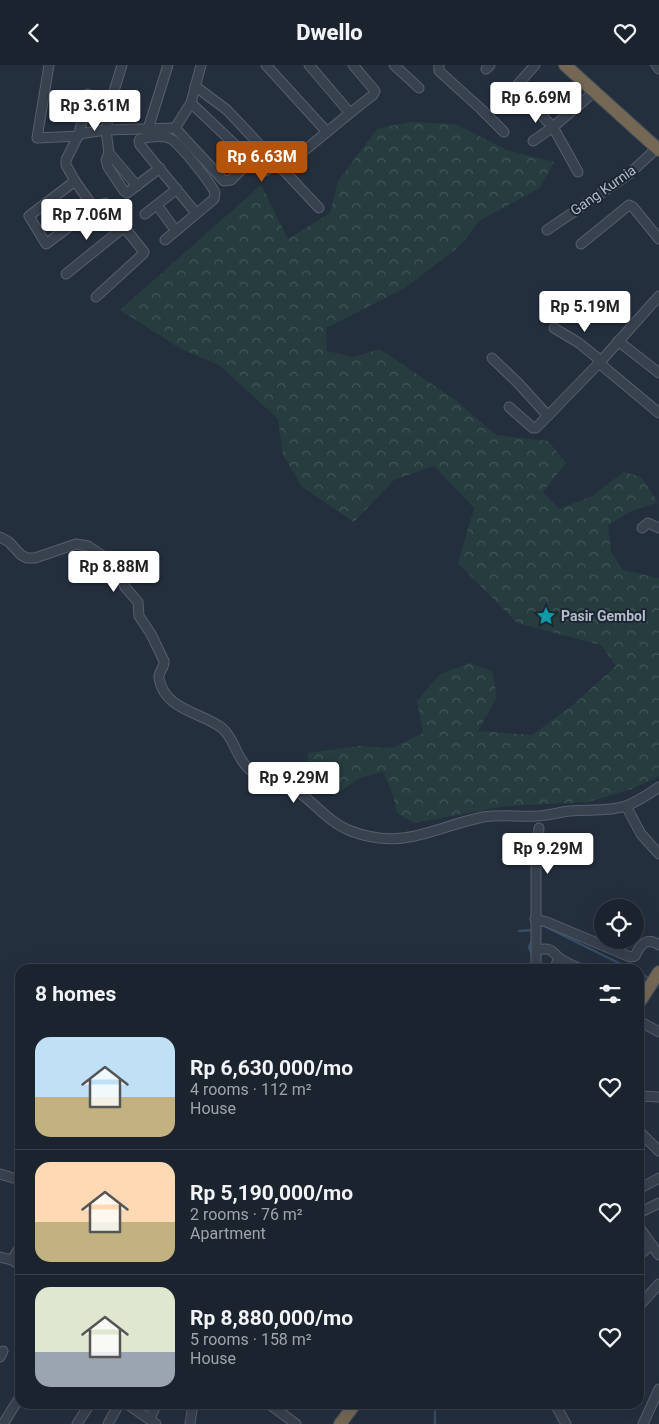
<!DOCTYPE html>
<html lang="en">
<head>
<meta charset="utf-8">
<style>
	:root { --surface:#1b232e; --page:#282f3a; --text:#f1f3f6; --muted:#a0a4aa; --line:#39404a; --accent:#b45309 }
	body { margin:0; font-family:Roboto,sans-serif; background:var(--page); color:var(--text); height:100vh; display:flex; flex-direction:column; font-size:19px; white-space:nowrap }
	* { box-sizing:border-box; margin:0 }
	p { font-size:16px; color:var(--muted) }
	.icon { flex:none; width:28px; height:28px; fill:none; stroke:currentColor; stroke-width:2; stroke-linecap:round; stroke-linejoin:round }
	.map { position:relative; flex:1; overflow:hidden }
	.panel { position:absolute; left:15px; top:899px; width:629px; height:445px; display:flex; flex-direction:column; background:var(--surface); border-radius:15px; box-shadow:0 5px 20px #0002,0 0 0 1px var(--line) }
	.panel>* { flex:none }
	.tools { position:absolute; left:594px; top:834px; display:grid; gap:10px }
	.tools a { display:grid; place-items:center; width:50px; height:50px; border-radius:50%; background:var(--surface); box-shadow:0 5px 20px #0002,0 0 0 1px var(--line); font-size:25px }
	.price { position:absolute; translate:-50% -42px; padding:0 11px; border-radius:5px; background:#fff; color:#222; font-size:16px; line-height:32px; filter:drop-shadow(0 1px 2px #0008) }
	.price::after { content:''; position:absolute; left:50%; top:30px; width:15px; height:11px; margin-left:-8px; background:inherit; clip-path:polygon(0 0,100% 0,50% 100%) }
	.price.active { background:var(--accent); color:#fff }
	ul { padding:0; list-style:none }
	li { display:flex; align-items:center; gap:15px; height:125px; padding:0 20px }
	li+li { border-top:1px solid var(--line) }
	li span { display:grid; place-items:center; flex:none; width:140px; height:100px; border-radius:15px; color:#555 }
	li>.icon { margin-inline-start:auto }
	span .icon { width:60px; height:60px; fill:#fffc; stroke-width:1 }
	li b { font-size:21px }
	h2 { display:flex; justify-content:space-between; align-items:center; height:60px; padding:0 20px; font-size:21px }
	header { display:flex; justify-content:space-between; align-items:center; height:65px; padding:0 20px; background:var(--surface); font-size:22px; font-weight:800 }
	.map>svg:first-child { display:block }
</style>
</head>
<body>
<header><svg class="icon" aria-label="back" viewBox="0 0 24 24"><path d="M15 5l-7 7 7 7"/></svg>Dwello<svg class="icon" aria-label="heart" viewBox="0 0 24 24"><path d="M12 20l-8-8c-3-5 5-10 8-4 3-6 11-1 8 4z"/></svg></header>
<div class="map">
<svg width="659" height="1359" viewBox="0 0 659 1359">
	<defs>
		<pattern id="forest-crowns" width="20" height="18" patternUnits="userSpaceOnUse" patternTransform="scale(1.25)"><rect width="20" height="18" fill="#263c3f"/><path d="M2 6a3 3 0 1 1 6 0M12 15a3 3 0 1 1 6 0" fill="none" stroke="#435659"/></pattern>
	</defs>
	<rect width="100%" height="100%" fill="#242f3e"/>
	<path fill="url(#forest-crowns)" d="M409,57L455,59L507,85L554,97L540,123L479,156L461,180L405,223L326,263L327,286L354,292L380,284L454,334L496,370L548,376L566,398L543,427L559,444L592,431L624,407L641,412L658,437L629,447L608,460L611,487L623,505L659,513V711L632,724L588,737L506,741L414,758L397,748L393,730L383,707L360,713L335,730L322,727L306,710L308,688L359,681L392,683L423,668L417,636L440,609L470,598L492,606L497,632L478,666L532,670L574,639L616,601L601,580L517,558L458,498L474,443L434,401L394,415L354,457L302,422L283,390L278,354L219,300L181,284L120,245L261,120L288,174L330,148L338,116L377,64Z"/>
	<g fill="none" stroke-linecap="round" stroke-linejoin="round">
		<g stroke="#394c67" stroke-width="2.5">
			<path d="M542,860L631,904"/>
			<path d="M519,866L533,865"/>
			<path d="M533,892L529,882L533,874"/>
			<path d="M639,908L651,914"/>
			<path d="M433,1339L435,1340V1359"/>
		</g>
		<g stroke="#565f6c" stroke-width="11">
			<g id="minor">
				<path d="M49,0L37,73L79,71"/>
				<path d="M122,0L111,36L106,65L109,88L137,121"/>
				<path d="M266,0L327,67"/>
				<path d="M394,0L419,23"/>
				<path d="M439,0V6L481,44L504,67"/>
				<path d="M656,0L659,4"/>
				<path d="M486,4L490,0"/>
				<path d="M520,17L545,54L553,62L578,107"/>
				<path d="M195,21L227,45L319,143"/>
				<path d="M88,29L79,69L66,95V100L75,116L94,143"/>
				<path d="M507,32L535,0"/>
				<path d="M350,48L373,30L375,26L353,0"/>
				<path d="M175,63L191,38L201,0"/>
				<path d="M148,64L168,0"/>
				<path d="M79,69L106,65L175,63L224,116L231,115L250,96V94L191,38"/>
				<path d="M533,76L553,62L594,27"/>
				<path d="M109,88L106,95L108,102L124,126L127,128L160,103"/>
				<path d="M251,95L265,106L277,99"/>
				<path d="M282,104L350,48L309,0"/>
				<path d="M75,116L29,151L46,179L94,143L105,138L144,187L143,189L96,232"/>
				<path d="M157,140L176,166"/>
				<path d="M145,149L177,124"/>
				<path d="M547,165L628,110L657,83"/>
				<path d="M165,175L214,134L215,128C211,118 180,79 171,74C162,69 149,72 140,74L139,76L140,80L196,148"/>
				<path d="M581,179L629,140L633,142L659,174"/>
				<path d="M66,209L123,163"/>
				<path d="M554,263L579,278L601,296"/>
				<path d="M618,276L659,308"/>
				<path d="M492,293L519,319L548,351"/>
				<path d="M599,298L659,348"/>
				<path d="M509,342L533,363H536L601,296L659,231"/>
				<path d="M642,463L648,458L659,463"/>
				<path d="M0,472L9,477L21,490L27,493H35L76,479L88,481L117,500L125,522L138,537L139,551L151,569L164,596C165,603 158,606 159,613C164,645 201,647 222,663C235,674 236,693 249,704C259,714 278,713 290,721C312,734 327,757 351,766C403,786 434,762 483,752C500,749 519,752 536,751C547,751 559,747 570,746C588,744 608,747 626,741C638,736 649,729 659,722"/>
				<path d="M626,741L641,769L659,789"/>
				<path d="M535,854L547,857L630,892L635,891C640,880 647,871 659,880"/>
				<path d="M536,885C555,882 549,886 561,894C567,898 574,901 580,904"/>
				<path d="M536,904V791L539,763"/>
				<path d="M554,904L559,893"/>
				<path d="M639,956L659,967"/>
				<path d="M639,1031L659,1032"/>
				<path d="M639,1066L659,1086"/>
				<path d="M0,1109L20,1115"/>
				<path d="M639,1124L659,1113"/>
				<path d="M639,1148L659,1138"/>
				<path d="M639,1162L659,1190"/>
				<path d="M639,1190L652,1180"/>
				<path d="M0,1192L12,1195L20,1200"/>
				<path d="M12,1195L20,1182"/>
				<path d="M639,1241L659,1219"/>
				<path d="M0,1292L3,1286"/>
				<path d="M127,1339L156,1359"/>
				<path d="M269,1339L296,1359"/>
				<path d="M555,1339L566,1359"/>
				<path d="M150,1354L154,1345L151,1339"/>
				<path d="M3,1359L20,1332"/>
				<path d="M77,1359L90,1339"/>
				<path d="M108,1359L119,1339"/>
				<path d="M190,1359L193,1339"/>
				<path d="M643,1359L659,1324"/>
			</g>
		</g>
		<g stroke="#434c59" stroke-width="14">
			<g id="highway">
				<path d="M565,0L659,85"/>
				<path d="M639,938L659,907"/>
				<path d="M340,1359L355,1339"/>
			</g>
		</g>
		<use href="#minor" stroke="#38414e" stroke-width="9"/>
		<use href="#highway" stroke="#746855" stroke-width="12"/>
	</g>
	<defs>
		<g id="sight-bare" transform="scale(1.5)"><path d="M0-6L1.8-2.2L6-1.7L2.9 1.2L3.7 5.4L0 3.3L-3.7 5.4L-2.9 1.2L-6-1.7L-1.8-2.2Z" fill="#0f9aa8" stroke="#1d2633" stroke-width="2.5" paint-order="stroke"/></g>
	</defs>
	<g fill-rule="evenodd">
		<use href="#sight-bare" x="546" y="551"/>
	</g>
	<g text-anchor="middle" dominant-baseline="central" stroke-width="4" stroke-linejoin="round" paint-order="stroke">
		<g font-size="14" fill="#b4bcc9" stroke="#1d2633">
			<text transform="translate(603 125) rotate(-35)">Gang Kurnia</text>
		</g>
		<g font-size="14" font-weight="bold" fill="#b4bcc9" stroke="#1d2633" text-anchor="start">
			<text x="561" y="551">Pasir Gembol</text>
		</g>
	</g>
</svg>
<div class="tools">
<a><svg class="icon" aria-label="locate" viewBox="0 0 24 24"><circle cx="12" cy="12" r="6"/><path d="M12 2v4M12 18v4M2 12h4M18 12h4"/></svg></a>
</div>
<b class="price" style="left:536px;top:59px">Rp 6.69M</b>
<b class="price" style="left:95px;top:67px">Rp 3.61M</b>
<b class="price active" style="left:262px;top:118px">Rp 6.63M</b>
<b class="price" style="left:87px;top:176px">Rp 7.06M</b>
<b class="price" style="left:585px;top:268px">Rp 5.19M</b>
<b class="price" style="left:114px;top:528px">Rp 8.88M</b>
<b class="price" style="left:294px;top:739px">Rp 9.29M</b>
<b class="price" style="left:548px;top:810px">Rp 9.29M</b>
<section class="panel">
<h2>8 homes<svg class="icon" aria-label="filters" viewBox="0 0 24 24"><path d="M4 7h16M4 17h16"/><circle cx="9" cy="7" r="2"/><circle cx="15" cy="17" r="2"/></svg></h2>
<ul>
<li><span style="background:linear-gradient(#bfe0f5 60%,#c2b280 0)"><svg class="icon" aria-label="home" viewBox="0 0 24 24"><path d="M3 11l9-7 9 7M6 9v11h12V9"/></svg></span><div><b>Rp 6,630,000/mo</b><p>4 rooms · 112 m²</p><p>House</p></div><svg class="icon" aria-label="heart" viewBox="0 0 24 24"><path d="M12 20l-8-8c-3-5 5-10 8-4 3-6 11-1 8 4z"/></svg></li>
<li><span style="background:linear-gradient(#ffd9b3 60%,#c2b280 0)"><svg class="icon" aria-label="home" viewBox="0 0 24 24"><path d="M3 11l9-7 9 7M6 9v11h12V9"/></svg></span><div><b>Rp 5,190,000/mo</b><p>2 rooms · 76 m²</p><p>Apartment</p></div><svg class="icon" aria-label="heart" viewBox="0 0 24 24"><path d="M12 20l-8-8c-3-5 5-10 8-4 3-6 11-1 8 4z"/></svg></li>
<li><span style="background:linear-gradient(#dfe7d0 65%,#9aa5b1 0)"><svg class="icon" aria-label="home" viewBox="0 0 24 24"><path d="M3 11l9-7 9 7M6 9v11h12V9"/></svg></span><div><b>Rp 8,880,000/mo</b><p>5 rooms · 158 m²</p><p>House</p></div><svg class="icon" aria-label="heart" viewBox="0 0 24 24"><path d="M12 20l-8-8c-3-5 5-10 8-4 3-6 11-1 8 4z"/></svg></li>
</ul>
</section>
</div>
</body>
</html>
